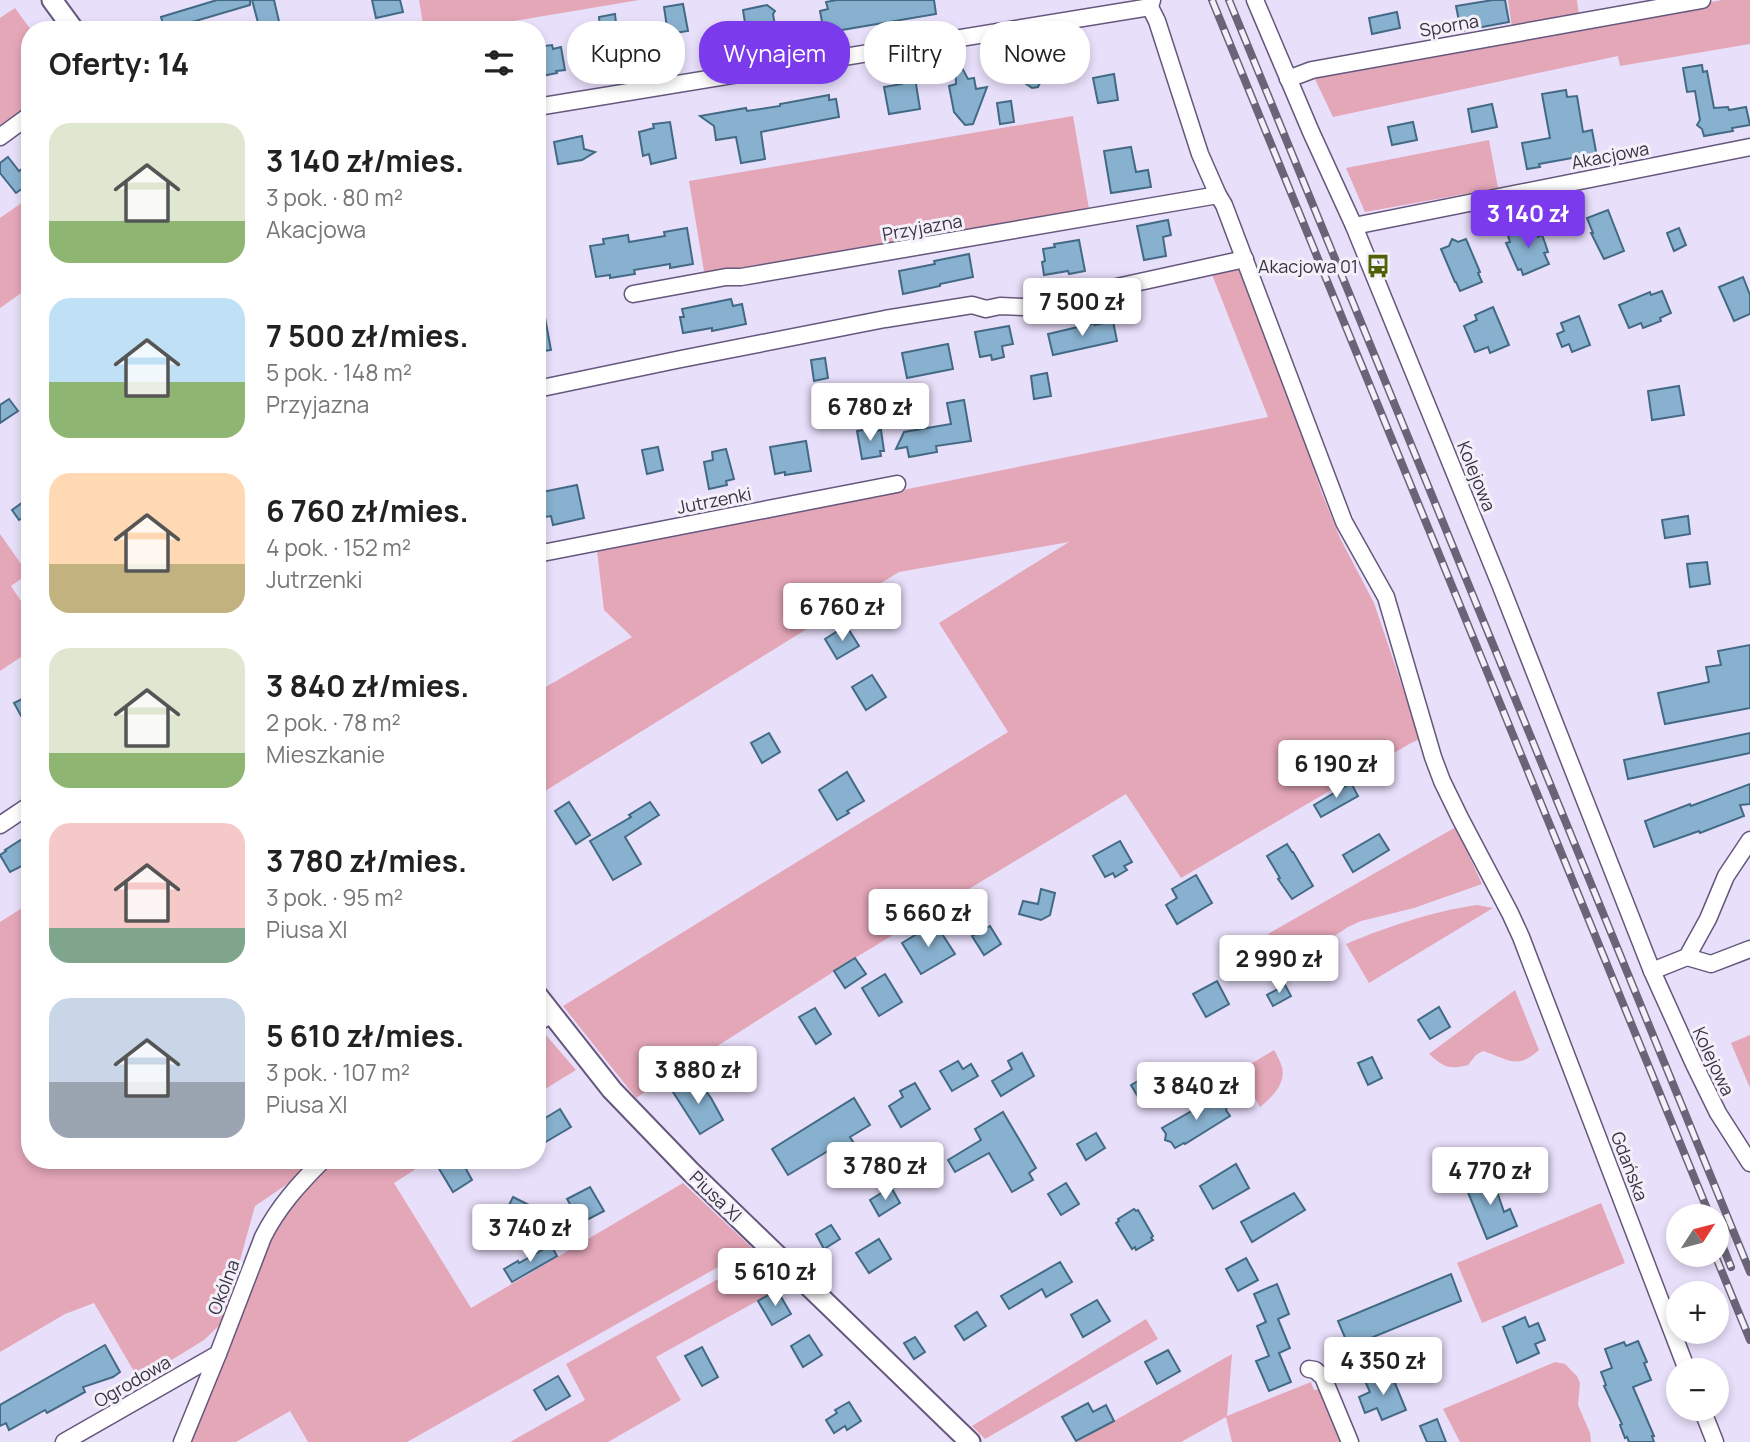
<!DOCTYPE html>
<html lang="pl">
<head>
<meta charset="utf-8">
<style>
	:root { --surface:#fff; --page:#f2f2f2; --text:#222; --muted:#767676; --accent:#7c3aed }
	body { margin:0; font-family:Manrope,sans-serif; background:var(--page); color:var(--text); height:100vh; display:flex; flex-direction:column; font-size:26px; white-space:nowrap }
	* { box-sizing:border-box; margin:0 }
	p { font-size:23px; color:var(--muted) }
	.icon { flex:none; width:38px; height:38px; fill:none; stroke:currentColor; stroke-width:2; stroke-linecap:round; stroke-linejoin:round }
	.map { position:relative; flex:1; overflow:hidden }
	.sheet { position:absolute; left:21px; top:21px; width:525px; height:1148px; display:flex; flex-direction:column; background:var(--surface); border-radius:28px; box-shadow:0 4px 10px #0003 }
	.sheet>* { flex:none }
	.hud { position:absolute; left:567px; top:21px; width:665px; height:63px; display:flex; gap:14px }
	.needle { width:46px; rotate:54deg }
	.buttons { position:absolute; left:1666px; top:1204px; display:grid; gap:14px }
	.buttons a { display:grid; place-items:center; width:63px; height:63px; border-radius:50%; background:var(--surface); box-shadow:0 4px 10px #0003; font-size:35px }
	.price { position:absolute; translate:-50% -60px; padding:0 16px; border-radius:7px; background:#fff; color:#222; font-size:23px; line-height:46px; filter:drop-shadow(0 2px 4px #0008) }
	.price::after { content:''; position:absolute; left:50%; top:42px; width:21px; height:16px; margin-left:-10px; background:inherit; clip-path:polygon(0 0,100% 0,50% 100%) }
	.price.on { background:var(--accent); color:#fff }
	ul { padding:0; list-style:none }
	li { display:flex; align-items:center; gap:21px; height:175px; padding:0 28px }
	li span { display:grid; place-items:center; flex:none; width:196px; height:140px; border-radius:21px; color:#555 }
	li>.icon { margin-inline-start:auto }
	span .icon { width:84px; height:84px; fill:#fffc; stroke-width:1 }
	li b { font-size:30px }
	h2 { display:flex; justify-content:space-between; align-items:center; height:84px; padding:0 28px; font-size:30px }
	.chip { padding:0 24px; border-radius:28px; background:var(--surface); box-shadow:0 4px 10px #0003; font-size:24px; line-height:63px }
	.chip.on { background:var(--accent); color:#fff }
	.map>svg:first-child { display:block }
</style>
</head>
<body>
<div class="map">
<svg width="1750" height="1442" viewBox="0 0 1750 1442">
	<rect width="100%" height="100%" fill="#e8dffa"/>
	<g fill="#e4a7b8">
		<path d="M419,0H639L460,30H424Z"/>
		<path d="M1508,0H1577L1579,16L1512,28Z"/>
		<path d="M1722,0H1750V44L1620,66L1618,56L1333,117L1313,75Z"/>
		<path d="M15,8L31,30H30V106L0,129V18Z"/>
		<path d="M1073,116L1089,209L705,277L689,181Z"/>
		<path d="M1489,140L1498,188L1365,212L1346,168Z"/>
		<path d="M30,197V287L0,308V218Z"/>
		<path d="M1241,265L1296,412L1321,491L1340,538L1374,603L1420,739L1411,743L1181,878L1126,794L855,958L636,1098L563,1006L1008,732L939,623L1069,542L899,572L537,796V692L632,637L604,610L597,551L1268,417L1211,272Z"/>
		<path d="M0,534L28,574L11,586L30,615V651L0,671Z"/>
		<path d="M1456,827L1482,884L1414,908L1361,921L1348,927L1287,967L1268,934Z"/>
		<path d="M30,903V1160H323L255,1206L223,1322L204,1340L139,1380L94,1303L65,1314L0,1352V922Z"/>
		<path d="M1477,905L1493,908L1369,983L1346,944C1386,927 1434,911 1477,905Z"/>
		<path d="M1515,990L1539,1050C1516,1071 1507,1058 1483,1051L1476,1055L1468,1065C1448,1070 1444,1067 1429,1054Z"/>
		<path d="M545,1034L576,1070L537,1094V1036Z"/>
		<path d="M1750,1035V1088L1731,1043Z"/>
		<path d="M1274,1050C1277,1055 1280,1061 1282,1067C1286,1084 1272,1097 1260,1107L1239,1071Z"/>
		<path d="M333,1160H430L394,1183L471,1308L683,1183L752,1248L407,1442H308L290,1411L236,1442H191L268,1243L302,1192Z"/>
		<path d="M1601,1203L1625,1263L1482,1323L1457,1263Z"/>
		<path d="M759,1256L786,1285L656,1357L681,1400L608,1442H510L585,1400L566,1364Z"/>
		<path d="M1146,1319L1158,1339L985,1439L972,1426Z"/>
		<path d="M1232,1354L1227,1416L1311,1382L1314,1390L1319,1389L1341,1442H1232L1226,1417L1181,1442H1077Z"/>
		<path d="M1555,1362L1565,1364L1577,1376L1580,1383L1578,1405L1590,1433L1591,1442H1460L1443,1409Z"/>
	</g>
	<g fill="#88b1cf" stroke="#436a85" stroke-width="2">
		<path d="M217,0H250V5L165,30L161,17Z"/>
		<path d="M252,0H274L281,30H260Z"/>
		<path d="M372,0H400L403,12L376,18Z"/>
		<path d="M837,0H934L936,14L824,33L820,11L828,9L826,2Z"/>
		<path d="M1493,0H1505L1509,22L1461,31L1456,6Z"/>
		<path d="M683,4L688,31L668,34L664,7Z"/>
		<path d="M767,5L775,11L773,14L777,37L752,41L749,22L745,23L743,10Z"/>
		<path d="M1397,12L1400,28L1372,34L1369,18Z"/>
		<path d="M615,14L616,23H618L622,45L599,49L595,26H600L599,17Z"/>
		<path d="M552,45L553,49L561,47L565,70L556,71L557,73L537,77V47Z"/>
		<path d="M955,55L968,79L974,78L976,89L987,87L973,124L965,125L954,112L949,86L956,84Z"/>
		<path d="M1036,55L1037,58L1047,57L1051,81L1040,83L1038,87L1032,88L1022,81L1019,58Z"/>
		<path d="M1702,65L1703,72L1707,71L1714,108L1728,107L1729,110L1746,107L1750,125L1732,128L1733,131L1704,136L1702,129L1697,125L1700,120L1695,91L1687,92L1683,68Z"/>
		<path d="M1114,74L1118,100L1098,103L1093,78Z"/>
		<path d="M915,78L920,109L889,114L884,87L902,84V80Z"/>
		<path d="M1566,90L1567,97L1577,96L1583,132L1592,130L1597,157L1584,159L1583,156L1539,164L1540,167L1527,169L1522,143L1550,138L1542,94Z"/>
		<path d="M829,95V100L836,99L839,117L761,132L765,159L741,163L736,137L716,140L714,126L700,116L746,108L747,111L780,106V104Z"/>
		<path d="M1011,101L1014,122L1000,124L997,103Z"/>
		<path d="M1492,104L1497,127L1472,132L1468,109Z"/>
		<path d="M670,122L676,158L651,164L649,154L643,156L639,132L654,128L653,124Z"/>
		<path d="M1413,122L1417,140L1392,145L1388,127Z"/>
		<path d="M582,136L584,149L595,152L582,160L558,164L554,142Z"/>
		<path d="M1131,147L1136,172L1148,170L1151,187L1111,193L1104,151Z"/>
		<path d="M8,157L19,171L30,163V183L16,193L0,173V163Z"/>
		<path d="M1608,210L1624,251L1604,259L1591,233H1593L1587,218Z"/>
		<path d="M1168,220L1171,235L1163,237L1166,256L1144,260L1137,226Z"/>
		<path d="M1533,226L1538,237L1542,235L1545,243L1548,252L1544,253L1549,264L1523,275L1521,269L1518,270L1506,243L1510,242L1508,236Z"/>
		<path d="M687,228L693,264L670,268V264L634,270L635,274L610,278V275L596,277L590,246L604,244L603,239L628,235L629,242L665,236L664,232Z"/>
		<path d="M1679,228L1686,245L1674,251L1667,233Z"/>
		<path d="M1452,239L1458,242L1466,239L1480,272L1478,273L1482,282L1460,291L1456,282H1455L1441,249L1449,246Z"/>
		<path d="M1079,240L1085,271L1069,274L1068,271L1044,275L1042,262L1045,261L1043,249L1055,247L1054,244Z"/>
		<path d="M969,254L973,277L940,284V286L903,294L899,271L935,264L934,261Z"/>
		<path d="M1743,277L1750,295V314L1734,321L1719,287Z"/>
		<path d="M1662,291L1671,313L1660,318L1661,321L1643,328L1641,323L1629,328L1619,305L1650,292L1651,295Z"/>
		<path d="M731,299L733,306L742,304L746,324L712,331V328L683,333L680,317H684L682,309Z"/>
		<path d="M1493,307L1509,345L1490,353L1488,347L1475,352L1464,326L1477,320L1475,315Z"/>
		<path d="M537,312H544L551,350L537,352Z"/>
		<path d="M1579,316L1590,345L1572,352L1569,344L1562,347L1557,334L1564,331L1561,323Z"/>
		<path d="M1113,321L1117,341L1053,355L1048,334L1095,323V325Z"/>
		<path d="M1009,326L1013,344L1002,346L1004,357L992,360L991,355L980,357L975,332Z"/>
		<path d="M948,344L953,369L907,378L902,353Z"/>
		<path d="M825,358L828,378L814,381L811,360Z"/>
		<path d="M1047,373L1051,396L1034,399L1031,376Z"/>
		<path d="M1679,386L1684,415L1652,420L1648,391Z"/>
		<path d="M9,399L18,411L0,423V405Z"/>
		<path d="M964,400L971,441L936,446L937,452L909,457L907,447L896,449L904,432L951,424L947,403Z"/>
		<path d="M869,429L870,432L881,430L884,451H880L881,456L862,459L857,431Z"/>
		<path d="M806,441L811,471L785,475V472L775,474L770,447Z"/>
		<path d="M658,447L663,470L647,474L642,450Z"/>
		<path d="M726,449L734,479L726,481L727,485L709,489L704,462L713,460L712,452Z"/>
		<path d="M577,485L584,518L553,525L551,516L537,518V493Z"/>
		<path d="M30,497V513L19,520L12,510Z"/>
		<path d="M1688,516L1690,534L1665,538L1662,520Z"/>
		<path d="M1707,562L1710,584L1690,587L1687,564Z"/>
		<path d="M844,627L847,632L849,630L859,646L837,659L825,639Z"/>
		<path d="M1750,645V708L1665,724L1658,693L1709,682L1706,667L1721,665L1718,651Z"/>
		<path d="M872,675L886,697L866,710L852,687Z"/>
		<path d="M30,695V732L14,703Z"/>
		<path d="M769,733L780,752L762,763L751,743Z"/>
		<path d="M1750,733V753L1628,779L1624,760Z"/>
		<path d="M847,772L864,801L847,811L849,813L837,820L819,790Z"/>
		<path d="M1351,783L1358,796L1321,817L1314,805Z"/>
		<path d="M1750,784V804L1740,805L1744,816L1700,833L1699,831L1654,847L1645,821L1690,804L1691,806Z"/>
		<path d="M569,802L590,835L576,844L555,811Z"/>
		<path d="M650,802L659,815L625,837L641,864L613,880L590,841L631,817L629,815Z"/>
		<path d="M30,834V862L10,872L0,855L6,851L5,850Z"/>
		<path d="M1379,834L1389,850L1353,872L1343,855Z"/>
		<path d="M1120,841L1132,862L1124,866L1127,870L1115,877L1113,873L1105,877L1093,856Z"/>
		<path d="M1287,844L1292,852H1293L1313,886L1292,899L1278,879L1280,878L1267,856Z"/>
		<path d="M1196,875L1212,903L1177,924L1166,905L1177,898L1172,889Z"/>
		<path d="M1041,889L1055,893L1050,915L1041,920L1019,914L1023,901L1038,904Z"/>
		<path d="M935,923L955,954L921,974L902,943Z"/>
		<path d="M990,926L1001,944L984,955L972,936Z"/>
		<path d="M855,958L866,974L845,988L834,971Z"/>
		<path d="M885,974L902,1002L879,1016L862,988Z"/>
		<path d="M1217,981L1229,1004L1206,1017L1193,994Z"/>
		<path d="M1285,985L1291,996L1273,1006L1267,995Z"/>
		<path d="M1439,1007L1450,1027L1430,1039L1418,1020Z"/>
		<path d="M815,1008L831,1034L816,1044L799,1017Z"/>
		<path d="M1022,1053L1034,1076L1001,1096L992,1081L1012,1069L1008,1061Z"/>
		<path d="M1372,1057L1382,1078L1368,1085L1358,1063Z"/>
		<path d="M958,1061L963,1069L971,1064L978,1076L952,1091L940,1071Z"/>
		<path d="M1156,1071L1169,1093L1144,1107L1131,1085Z"/>
		<path d="M696,1078L711,1098L723,1120L700,1134L673,1092Z"/>
		<path d="M915,1083L930,1109L901,1127L889,1106L903,1097L900,1091Z"/>
		<path d="M1218,1096L1221,1102L1228,1104L1226,1110L1230,1116L1185,1144L1184,1143L1175,1148L1171,1142L1165,1140L1166,1134L1162,1128Z"/>
		<path d="M854,1098L870,1125L850,1137L868,1165L851,1176L833,1148L788,1175L772,1149Z"/>
		<path d="M560,1109L571,1127L537,1147V1123Z"/>
		<path d="M1003,1112L1036,1168L1029,1173L1033,1180L1012,1192L989,1153L955,1172L948,1160L981,1140L975,1129Z"/>
		<path d="M1096,1133L1105,1148L1086,1160L1077,1144Z"/>
		<path d="M450,1160H461L472,1180L453,1192L438,1167Z"/>
		<path d="M1236,1164L1249,1188L1213,1209L1200,1186Z"/>
		<path d="M1491,1174L1504,1212L1510,1209L1517,1226L1487,1239L1465,1185Z"/>
		<path d="M1066,1183L1079,1204L1061,1215L1048,1194Z"/>
		<path d="M590,1187L604,1211L581,1223L567,1199Z"/>
		<path d="M891,1187L900,1203L879,1216L870,1200Z"/>
		<path d="M1294,1193L1305,1210L1252,1242L1241,1222Z"/>
		<path d="M513,1197L535,1208L529,1220L522,1217L520,1223L504,1215Z"/>
		<path d="M1134,1209L1136,1211L1138,1210L1153,1236L1151,1238L1153,1240L1136,1250L1135,1247L1132,1249L1116,1223L1119,1221L1118,1219Z"/>
		<path d="M831,1225L840,1239L824,1249L816,1234Z"/>
		<path d="M879,1239L891,1259L869,1273L856,1253Z"/>
		<path d="M551,1245L557,1256L512,1282L504,1269L518,1261L519,1263Z"/>
		<path d="M1246,1258L1258,1280L1238,1291L1226,1269Z"/>
		<path d="M1060,1262L1072,1282L1046,1297L1042,1289L1009,1309L1001,1296Z"/>
		<path d="M1451,1274L1461,1301L1349,1347L1338,1321Z"/>
		<path d="M1277,1284L1289,1314L1278,1319L1290,1348L1279,1353L1291,1382L1269,1391L1256,1361L1269,1356L1257,1326L1266,1322L1254,1294Z"/>
		<path d="M777,1290L791,1314L772,1325L758,1301Z"/>
		<path d="M1097,1300L1110,1321L1083,1337L1071,1315Z"/>
		<path d="M977,1312L986,1326L964,1340L955,1326Z"/>
		<path d="M1525,1317L1529,1327L1538,1323L1545,1340L1535,1344L1539,1353L1517,1363L1503,1327Z"/>
		<path d="M809,1335L822,1355L803,1367L791,1346Z"/>
		<path d="M915,1337L925,1352L914,1359L904,1343Z"/>
		<path d="M1638,1341L1647,1362L1644,1363L1651,1380L1633,1387L1654,1436H1652L1654,1442H1629L1627,1437L1625,1438L1620,1425L1622,1424L1604,1386L1606,1385L1601,1372L1612,1368L1605,1349L1624,1342L1626,1346Z"/>
		<path d="M105,1345L120,1372L113,1377L83,1387L85,1392L47,1413L45,1410L9,1430L6,1423L0,1426V1405Z"/>
		<path d="M702,1347L718,1377L702,1386L685,1356Z"/>
		<path d="M1168,1350L1180,1371L1157,1384L1145,1362Z"/>
		<path d="M1390,1371L1406,1410L1382,1420L1377,1408L1365,1413L1359,1397L1370,1392L1365,1381Z"/>
		<path d="M558,1376L570,1396L546,1410L534,1390Z"/>
		<path d="M849,1402L861,1421L847,1430L845,1426L834,1433L826,1420L837,1413L835,1410Z"/>
		<path d="M1088,1403L1093,1412L1106,1405L1114,1421L1076,1441L1062,1417Z"/>
		<path d="M1437,1419L1446,1442H1427L1420,1426Z"/>
	</g>
	<g fill="none" stroke-linecap="round" stroke-linejoin="round">
		<g stroke="#65577d" stroke-width="19">
			<g id="minor">
				<path d="M1152,0L1150,7L1157,21L1200,154L1218,195L1224,205L1344,522L1386,597L1433,757L1442,781L1460,818L1510,913L1521,937L1687,1370"/>
				<path d="M1255,0L1311,132L1354,226L1500,584L1652,971L1694,1064L1718,1113L1750,1163"/>
				<path d="M1288,79L1312,70L1702,0"/>
				<path d="M537,107L1150,7"/>
				<path d="M0,137L30,115"/>
				<path d="M1354,226L1750,147"/>
				<path d="M633,294L726,277H741L1218,195"/>
				<path d="M537,389L681,359L885,319L972,305L986,309L1000,306L1025,307L1245,259"/>
				<path d="M537,554L897,484"/>
				<path d="M0,825L30,805"/>
				<path d="M1687,957L1711,964L1750,949"/>
				<path d="M1652,971L1687,957L1708,919L1726,876L1750,840"/>
				<path d="M537,1023L552,1014"/>
				<path d="M1309,1369L1315,1370L1323,1377L1350,1442"/>
				<path d="M1702,1409L1715,1442"/>
				<path d="M64,1442L218,1354"/>
				<path d="M182,1442L218,1354L263,1237C278,1207 299,1184 323,1160"/>
			</g>
		</g>
		<g stroke="#65577d" stroke-width="23">
			<g id="tertiary">
				<path d="M52,0L74,30"/>
				<path d="M537,995L612,1090L691,1172L970,1442"/>
			</g>
		</g>
		<use href="#minor" stroke="#fff" stroke-width="16"/>
		<use href="#tertiary" stroke="#fff" stroke-width="19"/>
		<g stroke="#6b6478" stroke-width="8">
			<g id="rail">
				<path d="M1212,0L1710,1216"/>
				<path d="M1229,0L1750,1272"/>
				<path d="M1717,1232L1731,1267"/>
				<path d="M1715,1255L1750,1340"/>
			</g>
		</g>
		<use href="#rail" stroke="#f3f0f9" stroke-width="5" stroke-dasharray="16" stroke-linecap="butt"/>
	</g>
	<defs>
		<g id="bus-bare" transform="scale(1.89)"><path d="M-5-6H5V4H4V6H2V4H-2V6H-4V4H-5ZM-3.5-4V0h7V-4ZM-3.5 1.2v1.5H-2V1.2ZM2 1.2v1.5H3.5V1.2Z" fill="#506105" stroke="#f3f0f9" stroke-width="2.5" paint-order="stroke"/></g>
	</defs>
	<g fill-rule="evenodd">
		<use href="#bus-bare" x="1378" y="266"/>
	</g>
	<g text-anchor="middle" dominant-baseline="central" stroke-width="6" stroke-linejoin="round" paint-order="stroke">
		<g font-size="18" fill="#383243" stroke="#f3f0f9">
			<text transform="translate(1449 25) rotate(-10)">Sporna</text>
			<text transform="translate(1610 155) rotate(-11)">Akacjowa</text>
			<text transform="translate(922 227) rotate(-10)">Przyjazna</text>
			<text transform="translate(1477 476) rotate(68)">Kolejowa</text>
			<text transform="translate(714 500) rotate(-11)">Jutrzenki</text>
			<text transform="translate(1714 1061) rotate(65)">Kolejowa</text>
			<text transform="translate(1630 1166) rotate(69)">Gdańska</text>
			<text transform="translate(716 1196) rotate(44)">Piusa XI</text>
			<text transform="translate(223 1287) rotate(-69)">Okólna</text>
			<text transform="translate(132 1381) rotate(-30)">Ogrodowa</text>
		</g>
		<g font-size="18" fill="#383243" stroke="#f3f0f9" text-anchor="end">
			<text x="1358" y="266">Akacjowa 01</text>
		</g>
	</g>
</svg>
<div class="buttons">
<a><svg class="needle" viewBox="-14 -14 28 28"><path d="M0-13l5 13h-10z" fill="#e53935"/><path d="M0 13l5-13h-10z" fill="#767676"/></svg></a>
<a>+</a>
<a>−</a>
</div>
<b class="price on" style="left:1528px;top:250px">3 140 zł</b>
<b class="price" style="left:1082px;top:338px">7 500 zł</b>
<b class="price" style="left:870px;top:443px">6 780 zł</b>
<b class="price" style="left:842px;top:643px">6 760 zł</b>
<b class="price" style="left:1336px;top:800px">6 190 zł</b>
<b class="price" style="left:928px;top:949px">5 660 zł</b>
<b class="price" style="left:1279px;top:995px">2 990 zł</b>
<b class="price" style="left:698px;top:1106px">3 880 zł</b>
<b class="price" style="left:1196px;top:1122px">3 840 zł</b>
<b class="price" style="left:885px;top:1202px">3 780 zł</b>
<b class="price" style="left:1490px;top:1207px">4 770 zł</b>
<b class="price" style="left:530px;top:1264px">3 740 zł</b>
<b class="price" style="left:775px;top:1308px">5 610 zł</b>
<b class="price" style="left:1383px;top:1397px">4 350 zł</b>
<div class="hud">
<a class="chip">Kupno</a>
<a class="chip on">Wynajem</a>
<a class="chip">Filtry</a>
<a class="chip">Nowe</a>
</div>
<section class="sheet">
<h2>Oferty: 14<svg class="icon" aria-label="filters" viewBox="0 0 24 24"><path d="M4 7h16M4 17h16"/><circle cx="9" cy="7" r="2"/><circle cx="15" cy="17" r="2"/></svg></h2>
<ul>
<li><span style="background:linear-gradient(#dfe7d0 70%,#8fb573 0)"><svg class="icon" aria-label="home" viewBox="0 0 24 24"><path d="M3 11l9-7 9 7M6 9v11h12V9"/></svg></span><div><b>3 140 zł/mies.</b><p>3 pok. · 80 m²</p><p>Akacjowa</p></div></li>
<li><span style="background:linear-gradient(#bfe0f5 60%,#8fb573 0)"><svg class="icon" aria-label="home" viewBox="0 0 24 24"><path d="M3 11l9-7 9 7M6 9v11h12V9"/></svg></span><div><b>7 500 zł/mies.</b><p>5 pok. · 148 m²</p><p>Przyjazna</p></div></li>
<li><span style="background:linear-gradient(#ffd9b3 65%,#c2b280 0)"><svg class="icon" aria-label="home" viewBox="0 0 24 24"><path d="M3 11l9-7 9 7M6 9v11h12V9"/></svg></span><div><b>6 760 zł/mies.</b><p>4 pok. · 152 m²</p><p>Jutrzenki</p></div></li>
<li><span style="background:linear-gradient(#dfe7d0 75%,#8fb573 0)"><svg class="icon" aria-label="home" viewBox="0 0 24 24"><path d="M3 11l9-7 9 7M6 9v11h12V9"/></svg></span><div><b>3 840 zł/mies.</b><p>2 pok. · 78 m²</p><p>Mieszkanie</p></div></li>
<li><span style="background:linear-gradient(#f6c9c9 75%,#7fa58c 0)"><svg class="icon" aria-label="home" viewBox="0 0 24 24"><path d="M3 11l9-7 9 7M6 9v11h12V9"/></svg></span><div><b>3 780 zł/mies.</b><p>3 pok. · 95 m²</p><p>Piusa XI</p></div></li>
<li><span style="background:linear-gradient(#c9d6e8 60%,#9aa5b1 0)"><svg class="icon" aria-label="home" viewBox="0 0 24 24"><path d="M3 11l9-7 9 7M6 9v11h12V9"/></svg></span><div><b>5 610 zł/mies.</b><p>3 pok. · 107 m²</p><p>Piusa XI</p></div></li>
</ul>
</section>
</div>
</body>
</html>
